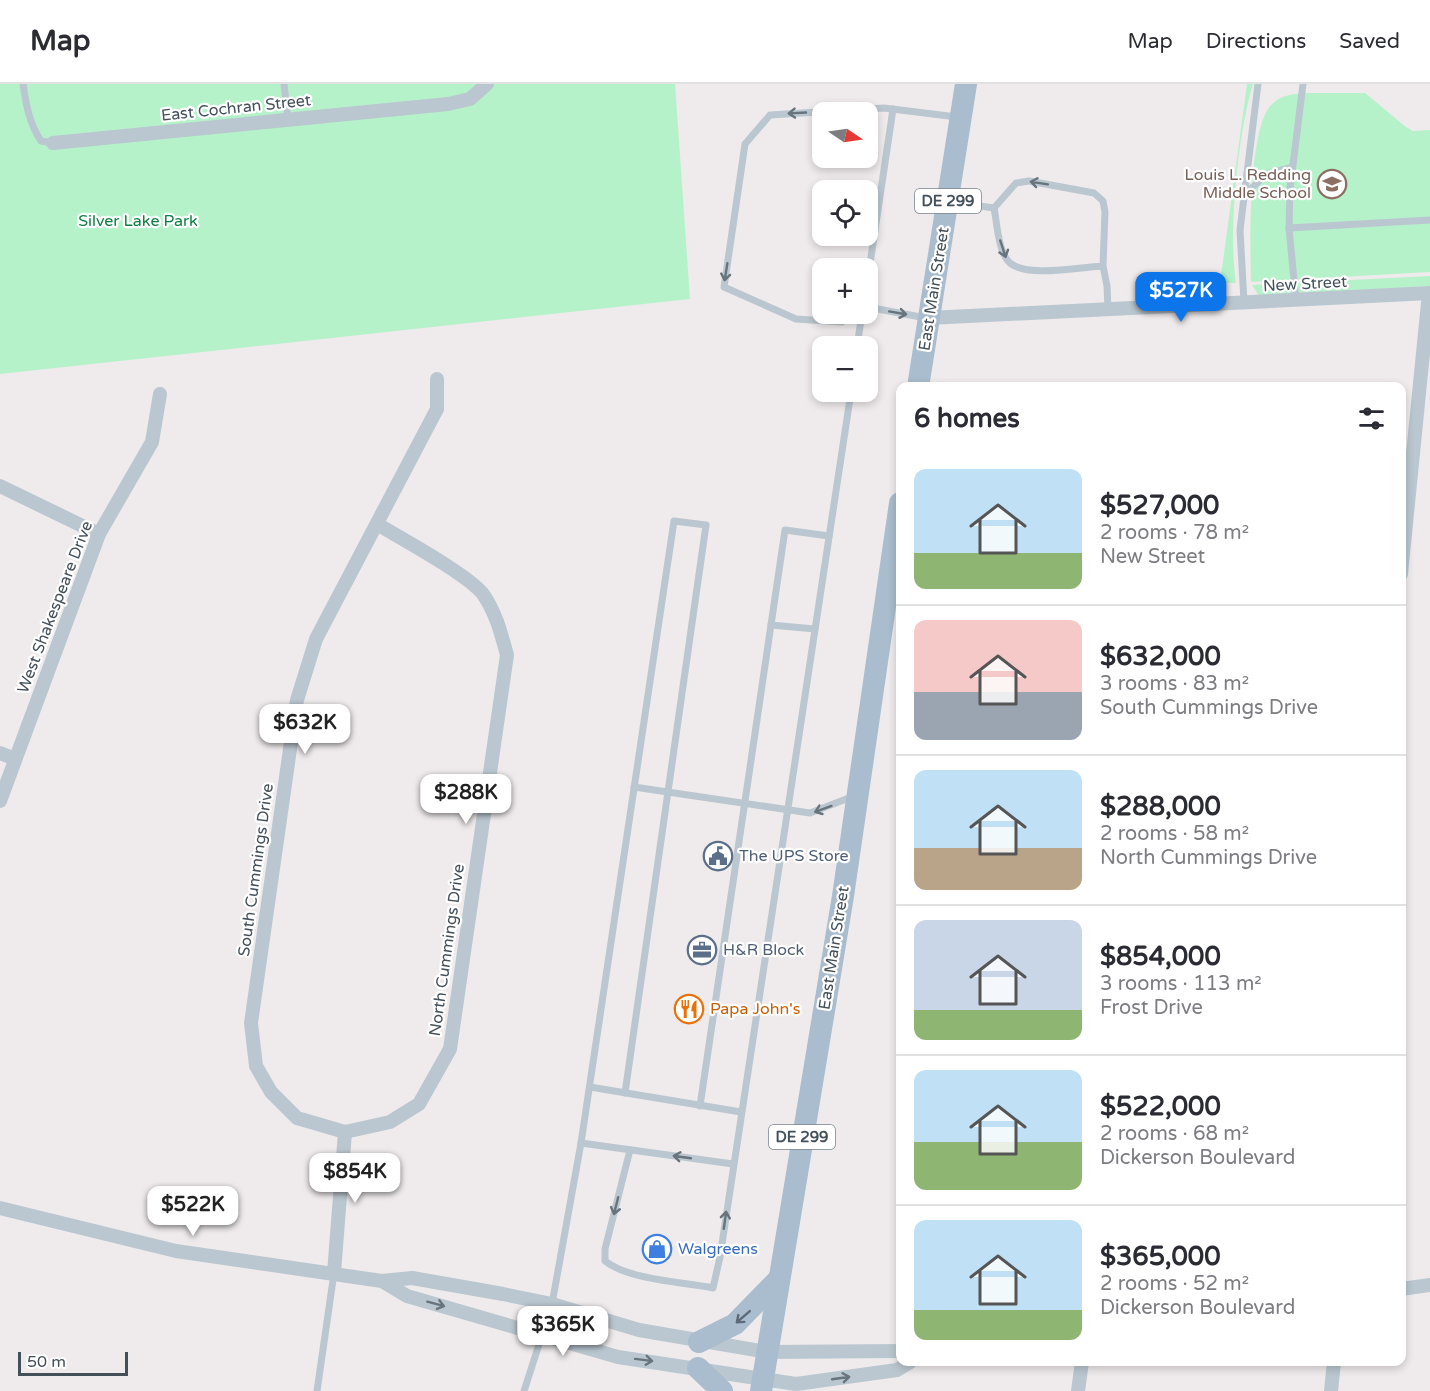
<!DOCTYPE html>
<html lang="en">
<head>
<meta charset="utf-8">
<style>
	:root { --surface:#fff; --page:#f7f7f7; --text:#2b2b33; --muted:#7c7c81; --line:#e1e1e2; --accent:#0b75e9 }
	body { margin:0; font-family:"Varela Round",sans-serif; background:var(--page); color:var(--text); height:100vh; display:flex; flex-direction:column; font-size:22px; white-space:nowrap }
	* { box-sizing:border-box; margin:0 }
	p { font-size:20px; color:var(--muted) }
	.icon { flex:none; width:33px; height:33px; fill:none; stroke:currentColor; stroke-width:2; stroke-linecap:round; stroke-linejoin:round }
	.map { position:relative; flex:1; overflow:hidden }
	.panel { position:absolute; left:896px; top:298px; width:510px; height:984px; display:flex; flex-direction:column; background:var(--surface); border-radius:12px; box-shadow:0 3px 9px #0003 }
	.panel>* { flex:none }
	.needle { width:39px; rotate:103deg }
	.tools { position:absolute; left:812px; top:18px; display:grid; gap:12px }
	.tools a { display:grid; place-items:center; width:66px; height:66px; border-radius:12px; background:var(--surface); box-shadow:0 3px 9px #0003; font-size:30px }
	.scale { position:absolute; left:18px; bottom:15px; width:110px; box-sizing:border-box; padding-left:6px; border:3px solid #43505a; border-top:0; font-size:16px; line-height:21px; white-space:nowrap; color:#43505a; -webkit-text-stroke:4px #fff; paint-order:stroke }
	.price { position:absolute; translate:-50% -51px; padding:0 14px; border-radius:12px; background:#fff; color:#222; font-size:20px; line-height:39px; filter:drop-shadow(0 2px 3px #0008) }
	.price::after { content:''; position:absolute; left:50%; top:36px; width:18px; height:14px; margin-left:-9px; background:inherit; clip-path:polygon(0 0,100% 0,50% 100%) }
	.price.selected { background:var(--accent); color:#fff }
	ul { padding:0; list-style:none }
	li { display:flex; align-items:center; gap:18px; height:150px; padding:0 18px }
	li+li { border-top:2px solid var(--line) }
	li span { display:grid; place-items:center; flex:none; width:168px; height:120px; border-radius:12px; color:#555 }
	li>.icon { margin-inline-start:auto }
	span .icon { width:72px; height:72px; fill:#fffc; stroke-width:1 }
	li b { font-size:26px }
	h2 { display:flex; justify-content:space-between; align-items:center; height:72px; padding:0 18px; font-size:26px }
	header { display:flex; align-items:center; gap:36px; box-sizing:border-box; height:84px; padding:0 30px; background:var(--surface); border-bottom:2px solid var(--line) }
	header strong { font-size:28px }
	nav { display:flex; gap:33px; margin-inline-start:auto; font-size:21px }
	.map>svg:first-child { display:block }
</style>
</head>
<body>
<header>
<strong>Map</strong>
<nav><a>Map</a><a>Directions</a><a>Saved</a></nav>
</header>
<div class="map">
<svg width="1430" height="1307" viewBox="0 0 1430 1307">
	<rect width="100%" height="100%" fill="#efebec"/>
	<g fill="#b5f2ca">
		<path d="M0,0H675L690,215L0,290Z"/>
		<path d="M1247,0H1253C1238,49 1228,148 1236,199H1220Z"/>
		<path d="M1305,9H1365L1406,43L1413,47L1430,46V188L1251,198C1250,163 1248,45 1271,21C1280,11 1293,10 1305,9Z"/>
		<path d="M1430,192V202L1259,212L1252,201Z"/>
	</g>
	<g fill="none" stroke-linecap="round" stroke-linejoin="round">
		<g stroke="#bbc7d0" stroke-width="7">
			<path d="M23,0C26,20 29,39 41,57L53,59"/>
			<path d="M284,0L288,35"/>
			<path d="M1243,112L1267,90L1292,83"/>
			<path d="M951,118L994,124"/>
			<path d="M1289,144L1430,136"/>
			<path d="M1103,182C1081,183 1023,195 1008,177C998,165 997,139 994,124L1016,99L1029,97L1094,109L1103,117L1105,128L1103,182L1107,202L1108,225"/>
			<path d="M867,200L893,25"/>
			<path d="M1296,217L1289,144L1290,105L1303,0"/>
			<path d="M1244,218L1240,146L1258,0"/>
			<path d="M867,223L926,234"/>
			<path d="M854,230L842,238L796,235L724,203L745,60L770,31L884,24L957,33"/>
			<path d="M857,262L862,230"/>
			<path d="M771,541L815,545"/>
			<path d="M634,703L810,729L854,712"/>
			<path d="M590,1003L741,1028"/>
			<path d="M700,1022L785,446L829,452"/>
			<path d="M581,1059L733,1080"/>
			<path d="M630,1066L605,1165V1177C629,1196 683,1198 713,1204L720,1173L851,308"/>
			<path d="M317,1307L334,1189"/>
			<path d="M524,1307L552,1220L581,1059L674,437L706,441L625,1009"/>
		</g>
		<g stroke="#bbc7d0" stroke-width="14">
			<path d="M53,59L448,20L470,15L487,0"/>
			<path d="M929,234L1430,209"/>
			<path d="M0,402L99,450"/>
			<path d="M377,440C402,455 467,490 483,510C496,529 501,549 507,571L450,965L419,1020L390,1038L345,1048L297,1034L271,1008L256,982L251,939L297,616L316,555L437,325V295"/>
			<path d="M1401,490L1429,209"/>
			<path d="M0,669L15,675"/>
			<path d="M0,717L99,450L152,358L160,310"/>
			<path d="M0,1124L176,1167L382,1197L412,1194L503,1210L552,1220L639,1246L767,1268L900,1267"/>
			<path d="M334,1189L345,1048"/>
			<path d="M382,1197L407,1212L618,1273L763,1295L796,1300L897,1286L910,1278"/>
			<path d="M1401,1205L1430,1201"/>
			<path d="M1078,1307L1082,1278"/>
			<path d="M1331,1307L1334,1278"/>
		</g>
		<g stroke="#a9bdce" stroke-width="22">
			<path d="M918,303L966,0"/>
			<path d="M699,1258L735,1240L778,1196"/>
			<path d="M698,1284L722,1307"/>
			<path d="M761,1307L843,812L900,419"/>
		</g>
	</g>
	<defs><path id="oneway-shaft" d="M-6 0H5M1.5-3L5.5 0L1.5 3" fill="none" stroke-width="1.6" stroke-linecap="round" stroke-linejoin="round" transform="scale(1.5)"/></defs>
	<g stroke="#67747d">
		<use href="#oneway-shaft" transform="translate(797 29) rotate(177)"/>
		<use href="#oneway-shaft" transform="translate(1039 99) rotate(-171)"/>
		<use href="#oneway-shaft" transform="translate(1003 165) rotate(72)"/>
		<use href="#oneway-shaft" transform="translate(726 188) rotate(99)"/>
		<use href="#oneway-shaft" transform="translate(898 229) rotate(10)"/>
		<use href="#oneway-shaft" transform="translate(823 725) rotate(160)"/>
		<use href="#oneway-shaft" transform="translate(682 1073) rotate(-172)"/>
		<use href="#oneway-shaft" transform="translate(616 1122) rotate(104)"/>
		<use href="#oneway-shaft" transform="translate(725 1136) rotate(-82)"/>
		<use href="#oneway-shaft" transform="translate(436 1220) rotate(15)"/>
		<use href="#oneway-shaft" transform="translate(644 1276) rotate(7)"/>
		<use href="#oneway-shaft" transform="translate(841 1294) rotate(-8)"/>
	</g>
	<use stroke="#5c6b77" href="#oneway-shaft" transform="translate(743 1233) rotate(139)"/>
	<defs>
		<g id="school-ring" transform="scale(1.5)"><circle r="9.5" fill="#fff" stroke="#8d6e63" stroke-width="1.5"/><path d="M0-5L7-2L0 1L-7-2ZM-4 1L0 2.5L4 1V4Q0 6-4 4Z" fill="#8d6e63"/></g>
		<g id="civic-ring" transform="scale(1.5)"><circle r="9.5" fill="#fff" stroke="#5c6f8a" stroke-width="1.5"/><path d="M-.6-6.5H3V-4.5H.6V-3L4-1V1h2V6H-6V1h2V-1L-.6-3ZM-1.2 2.5V6h2.4V2.5Z" fill="#5c6f8a"/></g>
		<g id="office-ring" transform="scale(1.5)"><circle r="9.5" fill="#fff" stroke="#5c6f8a" stroke-width="1.5"/><path d="M-6-3h4V-5.5h4V-3h4V5H-6ZM-1-4.5V-3h2v-1.5ZM-6 0V1H6V0Z" fill="#5c6f8a"/></g>
		<g id="restaurant-ring" transform="scale(1.5)"><circle r="9.5" fill="#fff" stroke="#e8710a" stroke-width="1.5"/><path d="M-5-6h1v4h1v-4h1v4h1v-4h1v5L-1.5 .5V6h-2V.5L-5-1ZM5-6V6H3V1.5H1.5Q1.5-4 5-6Z" fill="#e8710a"/></g>
		<g id="shop-ring" transform="scale(1.5)"><circle r="9.5" fill="#fff" stroke="#3f7fe0" stroke-width="1.5"/><path d="M-5-2.5h2.3a2.7 3.5 0 0 1 5.4 0H5L5.5 6h-11ZM-1.5-2.5h3a1.5 2.3 0 0 0-3 0Z" fill="#3f7fe0"/></g>
	</defs>
	<g fill-rule="evenodd">
		<use href="#school-ring" x="1332" y="100"/>
		<use href="#civic-ring" x="718" y="772"/>
		<use href="#office-ring" x="702" y="866"/>
		<use href="#restaurant-ring" x="689" y="925"/>
		<use href="#shop-ring" x="657" y="1165"/>
	</g>
	<g text-anchor="middle" dominant-baseline="central" stroke-width="4.5" stroke-linejoin="round" paint-order="stroke">
		<g fill="#fff" stroke="#7b848c" stroke-width="1.5">
			<rect x="915" y="105" width="66" height="24" rx="4.5"/>
			<rect x="769" y="1041" width="66" height="24" rx="4.5"/>
		</g>
		<g font-size="15" font-weight="bold" fill="#43505a">
			<text x="948" y="117">DE 299</text>
			<text x="802" y="1053">DE 299</text>
		</g>
		<g font-size="16" fill="#43505a" stroke="#fff">
			<text transform="translate(236 24) rotate(-6)">East Cochran Street</text>
			<text transform="translate(1305 200) rotate(-3)">New Street</text>
			<text transform="translate(934 205) rotate(-81)">East Main Street</text>
			<text transform="translate(55 523) rotate(-69)">West Shakespeare Drive</text>
			<text transform="translate(256 786) rotate(-82)">South Cummings Drive</text>
			<text transform="translate(834 864) rotate(-81)">East Main Street</text>
			<text transform="translate(447 866) rotate(-82)">North Cummings Drive</text>
		</g>
		<g font-size="16" fill="#785e54" stroke="#fff" text-anchor="end">
			<text x="1311" y="91">Louis L. Redding<tspan x="1311" dy="18">Middle School</tspan></text>
		</g>
		<g font-size="16" fill="#0f8043" stroke="#fff">
			<text x="138" y="137">Silver Lake Park</text>
		</g>
		<g font-size="16" fill="#4e5e75" stroke="#fff" text-anchor="start">
			<text x="739" y="772">The UPS Store</text>
			<text x="723" y="866">H&amp;R Block</text>
		</g>
		<g font-size="16" fill="#c56008" stroke="#fff" text-anchor="start">
			<text x="710" y="925">Papa John's</text>
		</g>
		<g font-size="16" fill="#366cbe" stroke="#fff" text-anchor="start">
			<text x="678" y="1165">Walgreens</text>
		</g>
	</g>
</svg>
<div class="tools">
<a><svg class="needle" viewBox="-14 -14 28 28"><path d="M0-13l5 13h-10z" fill="#e53935"/><path d="M0 13l5-13h-10z" fill="#7c7c81"/></svg></a>
<a><svg class="icon" aria-label="locate" viewBox="0 0 24 24"><circle cx="12" cy="12" r="6"/><path d="M12 2v4M12 18v4M2 12h4M18 12h4"/></svg></a>
<a>+</a>
<a>−</a>
</div>
<div class="scale">50 m</div>
<b class="price selected" style="left:1181px;top:239px">$527K</b>
<b class="price" style="left:305px;top:671px">$632K</b>
<b class="price" style="left:466px;top:741px">$288K</b>
<b class="price" style="left:355px;top:1120px">$854K</b>
<b class="price" style="left:193px;top:1153px">$522K</b>
<b class="price" style="left:563px;top:1273px">$365K</b>
<section class="panel">
<h2>6 homes<svg class="icon" aria-label="filters" viewBox="0 0 24 24"><path d="M4 7h16M4 17h16"/><circle cx="9" cy="7" r="2"/><circle cx="15" cy="17" r="2"/></svg></h2>
<ul>
<li><span style="background:linear-gradient(#bfe0f5 70%,#8fb573 0)"><svg class="icon" aria-label="home" viewBox="0 0 24 24"><path d="M3 11l9-7 9 7M6 9v11h12V9"/></svg></span><div><b>$527,000</b><p>2 rooms · 78 m²</p><p>New Street</p></div></li>
<li><span style="background:linear-gradient(#f6c9c9 60%,#9aa5b1 0)"><svg class="icon" aria-label="home" viewBox="0 0 24 24"><path d="M3 11l9-7 9 7M6 9v11h12V9"/></svg></span><div><b>$632,000</b><p>3 rooms · 83 m²</p><p>South Cummings Drive</p></div></li>
<li><span style="background:linear-gradient(#bfe0f5 65%,#b9a48a 0)"><svg class="icon" aria-label="home" viewBox="0 0 24 24"><path d="M3 11l9-7 9 7M6 9v11h12V9"/></svg></span><div><b>$288,000</b><p>2 rooms · 58 m²</p><p>North Cummings Drive</p></div></li>
<li><span style="background:linear-gradient(#c9d6e8 75%,#8fb573 0)"><svg class="icon" aria-label="home" viewBox="0 0 24 24"><path d="M3 11l9-7 9 7M6 9v11h12V9"/></svg></span><div><b>$854,000</b><p>3 rooms · 113 m²</p><p>Frost Drive</p></div></li>
<li><span style="background:linear-gradient(#bfe0f5 60%,#8fb573 0)"><svg class="icon" aria-label="home" viewBox="0 0 24 24"><path d="M3 11l9-7 9 7M6 9v11h12V9"/></svg></span><div><b>$522,000</b><p>2 rooms · 68 m²</p><p>Dickerson Boulevard</p></div></li>
<li><span style="background:linear-gradient(#bfe0f5 75%,#8fb573 0)"><svg class="icon" aria-label="home" viewBox="0 0 24 24"><path d="M3 11l9-7 9 7M6 9v11h12V9"/></svg></span><div><b>$365,000</b><p>2 rooms · 52 m²</p><p>Dickerson Boulevard</p></div></li>
</ul>
</section>
</div>
</body>
</html>
